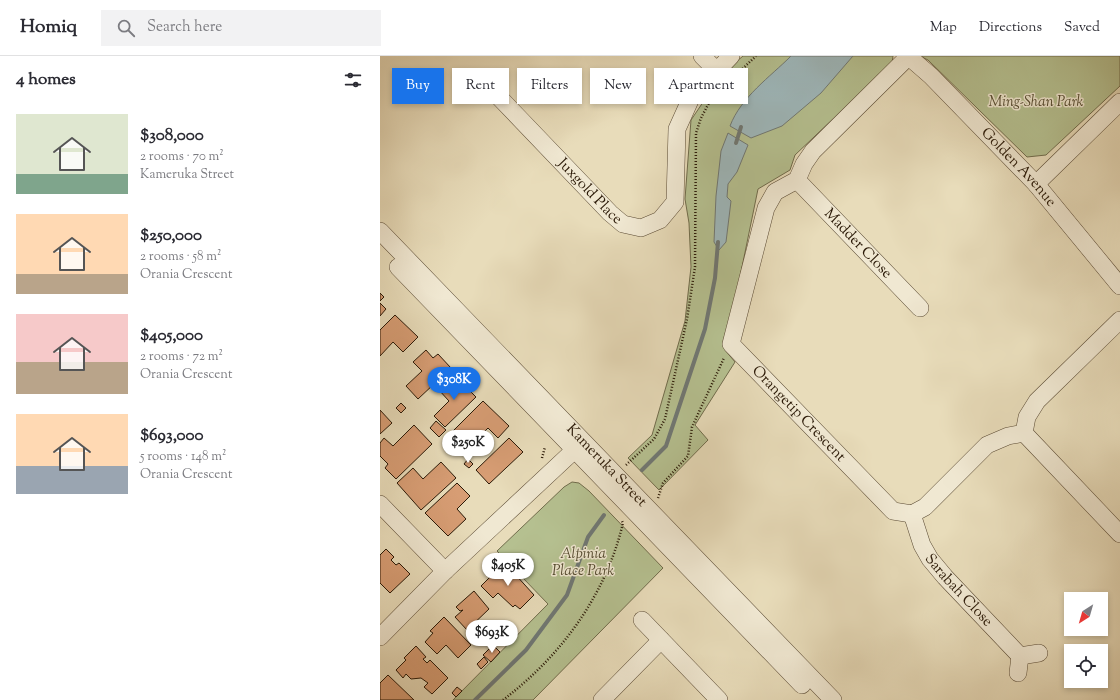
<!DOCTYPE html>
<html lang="en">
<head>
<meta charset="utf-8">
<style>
	:root { --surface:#fff; --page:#f2f2f3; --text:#2b2b33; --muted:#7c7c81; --line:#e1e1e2; --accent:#1a73e8 }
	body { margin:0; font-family:"Sorts Mill Goudy",serif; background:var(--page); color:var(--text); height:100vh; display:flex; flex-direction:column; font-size:15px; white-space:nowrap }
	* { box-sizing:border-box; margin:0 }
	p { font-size:13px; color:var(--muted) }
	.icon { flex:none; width:22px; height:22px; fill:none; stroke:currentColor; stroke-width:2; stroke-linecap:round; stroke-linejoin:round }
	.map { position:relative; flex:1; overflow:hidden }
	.details { display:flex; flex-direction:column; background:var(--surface); width:380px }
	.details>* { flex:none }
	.guide { position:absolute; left:12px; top:12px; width:380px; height:36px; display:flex; gap:8px }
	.needle { width:26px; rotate:217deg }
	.buttons { position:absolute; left:684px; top:536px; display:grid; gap:8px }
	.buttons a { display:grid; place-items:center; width:44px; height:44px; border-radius:0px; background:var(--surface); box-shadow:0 2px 6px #0003; font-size:20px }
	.price { position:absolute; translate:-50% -34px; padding:0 9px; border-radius:14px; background:#fff; color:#222; font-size:13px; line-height:26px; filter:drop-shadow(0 1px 2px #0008) }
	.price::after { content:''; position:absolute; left:50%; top:24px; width:12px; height:9px; margin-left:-6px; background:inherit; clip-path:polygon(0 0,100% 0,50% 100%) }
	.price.on { background:var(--accent); color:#fff }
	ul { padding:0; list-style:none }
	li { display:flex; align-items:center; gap:12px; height:100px; padding:0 16px }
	li span { display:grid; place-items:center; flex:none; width:112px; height:80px; border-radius:0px; color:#555 }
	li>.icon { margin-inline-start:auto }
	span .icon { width:48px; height:48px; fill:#fffc; stroke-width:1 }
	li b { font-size:17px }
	h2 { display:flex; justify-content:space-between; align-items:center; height:48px; padding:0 16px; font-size:17px }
	.chip { padding:0 14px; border-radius:0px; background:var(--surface); box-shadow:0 2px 6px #0003; font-size:14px; line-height:36px }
	.chip.on { background:var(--accent); color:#fff }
	header { display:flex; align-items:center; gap:24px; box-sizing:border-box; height:56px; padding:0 20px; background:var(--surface); border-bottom:1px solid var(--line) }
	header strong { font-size:19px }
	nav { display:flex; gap:22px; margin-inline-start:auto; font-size:14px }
	.search { width:280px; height:36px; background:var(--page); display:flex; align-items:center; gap:10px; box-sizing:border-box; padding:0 14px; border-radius:0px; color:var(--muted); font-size:15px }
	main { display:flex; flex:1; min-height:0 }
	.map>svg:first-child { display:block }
</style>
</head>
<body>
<header>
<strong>Homiq</strong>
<div class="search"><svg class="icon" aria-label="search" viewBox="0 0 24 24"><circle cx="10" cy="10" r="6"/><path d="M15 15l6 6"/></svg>Search here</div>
<nav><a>Map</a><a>Directions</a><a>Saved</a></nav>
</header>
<main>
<section class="details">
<h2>4 homes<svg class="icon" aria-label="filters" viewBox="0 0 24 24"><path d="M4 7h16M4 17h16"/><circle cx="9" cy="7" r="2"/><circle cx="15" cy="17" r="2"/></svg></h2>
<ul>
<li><span style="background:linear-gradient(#dfe7d0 75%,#7fa58c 0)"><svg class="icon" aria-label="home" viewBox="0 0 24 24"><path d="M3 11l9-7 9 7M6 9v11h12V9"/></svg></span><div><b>$308,000</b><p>2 rooms · 70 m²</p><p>Kameruka Street</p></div></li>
<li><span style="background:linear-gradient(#ffd9b3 75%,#b9a48a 0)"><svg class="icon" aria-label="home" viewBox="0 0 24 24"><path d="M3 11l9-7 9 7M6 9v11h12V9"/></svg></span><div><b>$250,000</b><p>2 rooms · 58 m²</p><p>Orania Crescent</p></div></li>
<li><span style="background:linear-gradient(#f6c9c9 60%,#b9a48a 0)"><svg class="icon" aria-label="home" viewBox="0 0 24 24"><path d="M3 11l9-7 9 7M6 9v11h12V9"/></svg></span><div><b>$405,000</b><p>2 rooms · 72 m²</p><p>Orania Crescent</p></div></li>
<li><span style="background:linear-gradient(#ffd9b3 65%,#9aa5b1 0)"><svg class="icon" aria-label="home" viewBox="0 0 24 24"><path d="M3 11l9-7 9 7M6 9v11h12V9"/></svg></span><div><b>$693,000</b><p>5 rooms · 148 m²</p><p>Orania Crescent</p></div></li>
</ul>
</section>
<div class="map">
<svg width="740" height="644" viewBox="0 0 740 644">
	<rect width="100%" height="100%" fill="#e8dcba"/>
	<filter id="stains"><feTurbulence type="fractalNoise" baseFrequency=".005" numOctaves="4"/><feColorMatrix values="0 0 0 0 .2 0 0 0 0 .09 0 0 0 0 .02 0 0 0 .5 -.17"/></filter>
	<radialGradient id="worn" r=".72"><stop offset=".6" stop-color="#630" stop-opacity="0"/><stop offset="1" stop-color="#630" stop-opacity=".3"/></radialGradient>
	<g fill="#b5c090" stroke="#706c4c">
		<path d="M363,0H513L512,7L415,99L410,114L378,133L345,294L355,306L315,369L328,384L279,434L248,402L272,379L305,265L311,211L309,167L305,143L311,64L342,18Z"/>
		<path d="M540,0H740V30L666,99L647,101L548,4Z"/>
		<path d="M192,426L199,427L209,435L283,512L153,644H73L168,548L117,495L184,431Z"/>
	</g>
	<g fill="#9eb8bc" stroke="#707874">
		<path d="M411,0H473L441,37L402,70L371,82L350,70C361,41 390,21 411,0Z"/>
		<path d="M348,77L368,89L357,116L348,128L347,141L351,145L346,186L339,194L334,186L336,140L341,95Z"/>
	</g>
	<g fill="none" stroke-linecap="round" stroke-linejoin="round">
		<g stroke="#707874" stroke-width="4">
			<path d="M356,87L361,71"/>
			<path d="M262,414L286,390L325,273L335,222L338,186"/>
			<path d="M95,644L146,594L187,539L208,481L224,459"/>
		</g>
	</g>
	<g fill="#d79d74" stroke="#2a1907">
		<path d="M0,237L4,241L0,245Z"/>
		<path d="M0,247L6,253L0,260Z"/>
		<path d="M15,259L38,281L23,296L13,286L0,300V274Z"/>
		<path d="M46,294L53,302L58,298L71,312L38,343L26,330L42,315L33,306Z"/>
		<path d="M70,321L81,331L83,328L96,341L65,371L54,360L69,345L58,333Z"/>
		<path d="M103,345L129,370L118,382L108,372L87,393L71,377Z"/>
		<path d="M21,347L26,352L21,357L16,352Z"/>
		<path d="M0,354L12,367L0,378Z"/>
		<path d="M56,365L66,374L59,381L50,372Z"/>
		<path d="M34,369L52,388L16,423L5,412L8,408L0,400V387L4,382L13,390Z"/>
		<path d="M129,382L143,396L109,428L96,414Z"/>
		<path d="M88,403L93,408L89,412L84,408Z"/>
		<path d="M61,406L76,422L41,454L17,427L33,412L43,423Z"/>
		<path d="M77,427L90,440L77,453L86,463L68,480L45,457Z"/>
		<path d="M6,493L14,501L11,504L16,509L19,507L30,518L10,537L0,527V499Z"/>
		<path d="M124,506L154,539L140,553L135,549L133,551L118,537L113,542L101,530L113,518L117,522L119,521L114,516Z"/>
		<path d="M94,535L109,553L87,574L75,561L83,554L80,555L76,551Z"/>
		<path d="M64,561L91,589L78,602L66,589L57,598L45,586L53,577L50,575Z"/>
		<path d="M113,589L120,596L111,606L103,599Z"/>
		<path d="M36,590L46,601L43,603L47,607L50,604L68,622L52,638L44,631L48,627L41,622L31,623L26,618L23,622L16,614L26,604L24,602Z"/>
		<path d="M104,601L108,606L101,613L97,608Z"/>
		<path d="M8,619L34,644H0V627Z"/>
		<path d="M77,631L82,635L76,641L72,637Z"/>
	</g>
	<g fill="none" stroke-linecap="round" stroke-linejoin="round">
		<g stroke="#5a4a34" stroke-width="18">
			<g id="minor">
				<path d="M322,0L336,14"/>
				<path id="s1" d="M528,0L551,20L656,128L740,230"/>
				<path id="s2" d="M528,1L433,95L424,108L417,124L395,136L386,152L351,288L513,455L532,458L545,451L607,389L628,380L644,377L647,361L657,345L740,264"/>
				<path id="s3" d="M119,41L230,157L243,168L261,172L280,164L295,146L297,73L311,42L351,0"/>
				<path id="s4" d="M417,124L540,252"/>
				<path d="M656,128L740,46"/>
				<path id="s5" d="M0,175L453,644"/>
				<path d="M18,211L422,629"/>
				<path d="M644,377L740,478"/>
				<path d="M0,448L65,515"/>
				<path id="s6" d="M532,458L542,489L550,503L565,521L640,600"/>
				<path d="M262,564L339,644"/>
				<path d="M0,581L65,515L202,387"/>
				<path d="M638,617L640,600L659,597"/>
				<path d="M222,644L281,584"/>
			</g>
		</g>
		<g stroke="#2a1907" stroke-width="2.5" stroke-dasharray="1 2" stroke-linecap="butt">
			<path d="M356,19L376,0"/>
			<path d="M162,402L165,391"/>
			<path d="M246,409L274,383L285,363L307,263L315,211L316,77L321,62L330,45"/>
			<path d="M278,442L283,427L308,400L312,371L344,302"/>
			<path d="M123,644C181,600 226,539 243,467L242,465"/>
		</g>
		<use href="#minor" stroke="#f0e8d2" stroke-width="17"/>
	</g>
	<g text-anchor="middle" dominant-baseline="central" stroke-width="3" stroke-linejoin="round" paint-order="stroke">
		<g font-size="15" font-style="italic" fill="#544b30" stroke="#f0e8d2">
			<text x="656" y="46">Ming-Shan Park</text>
			<text x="203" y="498">Alpinia<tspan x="203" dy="17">Place Park</tspan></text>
		</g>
		<g font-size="15" fill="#2a1907" stroke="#f0e8d2">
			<text stroke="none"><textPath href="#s1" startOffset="157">Golden Avenue</textPath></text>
			<text stroke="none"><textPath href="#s3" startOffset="131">Juxgold Place</textPath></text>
			<text stroke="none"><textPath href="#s4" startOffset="88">Madder Close</textPath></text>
			<text stroke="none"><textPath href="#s2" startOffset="448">Orangetip Crescent</textPath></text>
			<text stroke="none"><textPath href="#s5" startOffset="326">Kameruka Street</textPath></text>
			<text stroke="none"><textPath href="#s6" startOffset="91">Sarabah Close</textPath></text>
		</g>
	</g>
	<rect width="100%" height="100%" filter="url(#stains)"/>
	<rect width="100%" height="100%" fill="url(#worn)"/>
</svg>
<div class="buttons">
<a><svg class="needle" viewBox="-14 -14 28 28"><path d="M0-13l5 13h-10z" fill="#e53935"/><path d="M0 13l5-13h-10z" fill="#7c7c81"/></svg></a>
<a><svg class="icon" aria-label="locate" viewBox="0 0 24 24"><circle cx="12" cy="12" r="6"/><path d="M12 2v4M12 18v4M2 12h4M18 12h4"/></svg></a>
</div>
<b class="price on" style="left:74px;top:345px">$308K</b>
<b class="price" style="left:88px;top:408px">$250K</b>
<b class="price" style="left:128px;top:531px">$405K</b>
<b class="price" style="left:112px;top:598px">$693K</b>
<div class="guide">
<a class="chip on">Buy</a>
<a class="chip">Rent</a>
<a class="chip">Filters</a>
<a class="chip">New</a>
<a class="chip">Apartment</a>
</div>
</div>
</main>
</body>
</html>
